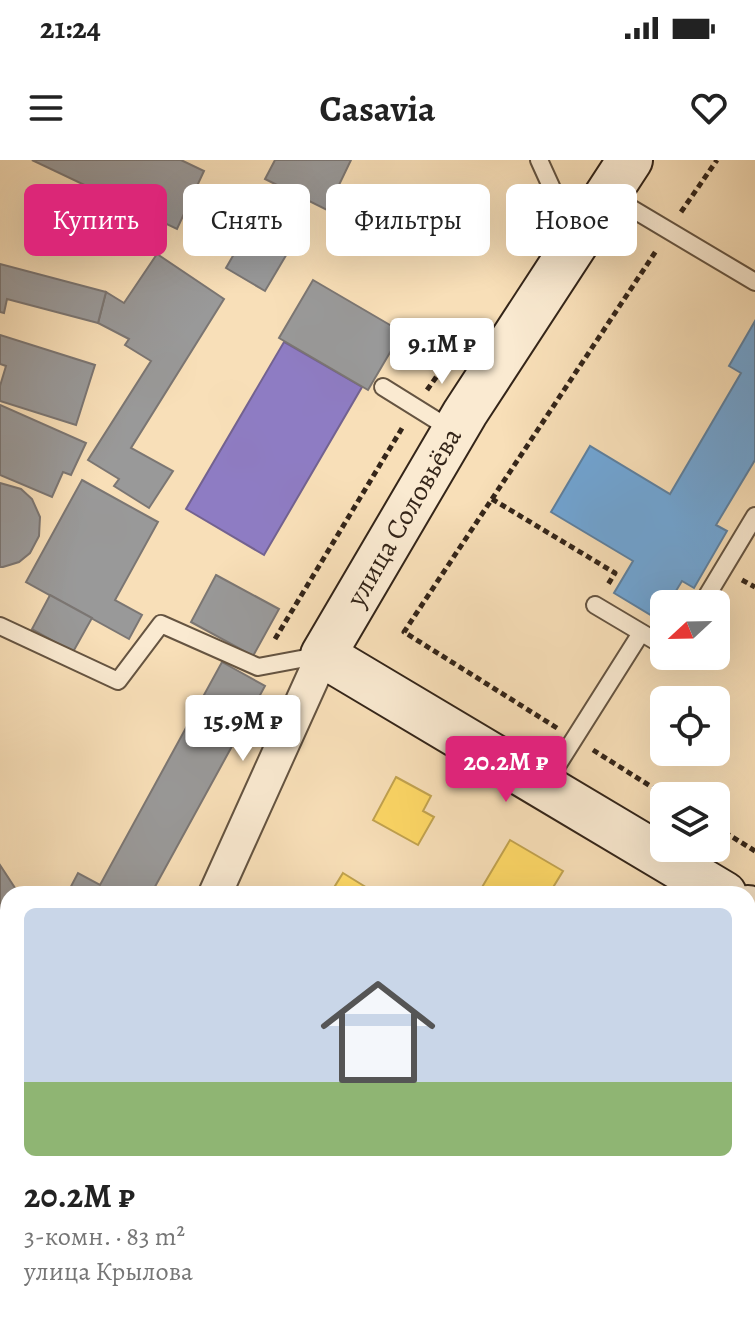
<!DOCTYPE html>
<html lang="ru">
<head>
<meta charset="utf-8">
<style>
	:root { --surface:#fff; --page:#f2f2f2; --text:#222; --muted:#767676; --line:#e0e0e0; --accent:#db2777 }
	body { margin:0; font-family:Alegreya,serif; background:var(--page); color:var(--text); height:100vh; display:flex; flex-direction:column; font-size:30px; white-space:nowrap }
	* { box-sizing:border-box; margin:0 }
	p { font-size:26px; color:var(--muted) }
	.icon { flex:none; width:44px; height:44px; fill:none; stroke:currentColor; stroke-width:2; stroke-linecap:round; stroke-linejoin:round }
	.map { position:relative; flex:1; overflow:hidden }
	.details { position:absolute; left:0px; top:726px; width:756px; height:442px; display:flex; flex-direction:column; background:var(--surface); border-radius:24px 24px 0 0; box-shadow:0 8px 32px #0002 }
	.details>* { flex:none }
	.top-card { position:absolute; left:24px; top:24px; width:708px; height:72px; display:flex; gap:16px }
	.needle { width:52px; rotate:248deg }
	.buttons { position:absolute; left:650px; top:430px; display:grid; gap:16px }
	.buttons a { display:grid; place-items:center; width:80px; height:80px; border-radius:12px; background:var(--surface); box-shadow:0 8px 32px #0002; font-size:40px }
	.price { position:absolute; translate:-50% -68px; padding:0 18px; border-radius:8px; background:#fff; color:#222; font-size:26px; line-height:52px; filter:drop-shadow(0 2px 4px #0008) }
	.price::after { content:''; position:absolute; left:50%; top:48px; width:24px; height:18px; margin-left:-12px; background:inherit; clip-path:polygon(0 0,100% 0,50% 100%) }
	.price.on { background:var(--accent); color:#fff }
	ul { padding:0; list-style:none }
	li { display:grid; align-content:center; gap:16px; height:424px; padding:0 24px }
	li+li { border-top:2px solid var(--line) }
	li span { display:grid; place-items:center; height:248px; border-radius:12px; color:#555 }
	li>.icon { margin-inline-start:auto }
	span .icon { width:144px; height:144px; fill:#fffc; stroke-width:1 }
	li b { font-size:34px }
	.tag { padding:0 28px; border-radius:12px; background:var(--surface); box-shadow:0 8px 32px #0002; font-size:28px; line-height:72px }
	.tag.on { background:var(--accent); color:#fff }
	.status { display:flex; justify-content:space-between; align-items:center; height:56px; padding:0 40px; background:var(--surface); direction:ltr }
	.status svg { height:22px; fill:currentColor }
	header { display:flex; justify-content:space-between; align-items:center; height:104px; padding:0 24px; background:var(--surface); font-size:36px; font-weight:700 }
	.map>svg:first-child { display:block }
</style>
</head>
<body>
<div class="status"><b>21:24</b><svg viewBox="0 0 49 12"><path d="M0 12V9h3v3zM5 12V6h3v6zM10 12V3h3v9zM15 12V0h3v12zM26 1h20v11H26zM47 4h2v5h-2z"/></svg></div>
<header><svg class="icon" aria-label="menu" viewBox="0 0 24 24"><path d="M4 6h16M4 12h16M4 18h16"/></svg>Casavia<svg class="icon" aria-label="heart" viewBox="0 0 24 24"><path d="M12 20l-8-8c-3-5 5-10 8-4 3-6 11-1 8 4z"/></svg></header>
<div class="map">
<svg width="755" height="1167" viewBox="0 0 755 1167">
	<rect width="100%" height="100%" fill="#f8dfb8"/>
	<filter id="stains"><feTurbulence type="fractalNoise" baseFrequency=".0025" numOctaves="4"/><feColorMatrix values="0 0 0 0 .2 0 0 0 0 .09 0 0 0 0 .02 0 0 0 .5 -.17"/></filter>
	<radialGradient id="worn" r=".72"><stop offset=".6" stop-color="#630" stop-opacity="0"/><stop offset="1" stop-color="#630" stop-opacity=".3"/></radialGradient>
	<g fill="#ffd966" stroke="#c2a34f" stroke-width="2">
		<path d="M396,617L431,636L423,651L434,657L418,685L373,660Z"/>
		<path d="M510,680L563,711L549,734H478Z"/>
		<path d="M343,713L377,734H330Z"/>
		<path d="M748,825L755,829V886L748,882Z"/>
		<path d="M533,1160H594L602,1165L531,1167Z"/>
	</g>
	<path fill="#8e7cc3" stroke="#736290" stroke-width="2" d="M284,182L362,227L264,395L186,349Z"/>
	<path fill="#6fa8dc" stroke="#5d81a2" stroke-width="2" d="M755,161V300L716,365L727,371L694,428L682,421L668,444H664V451L659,460L614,433L633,401L551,352L590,286L670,334L741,213L729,206Z"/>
	<g fill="#999" stroke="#7b7673" stroke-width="2">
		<path d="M32,0H181L204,11L177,69Z"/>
		<path d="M275,0H351L327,50L265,19Z"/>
		<path d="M258,52L298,75L265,131L226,108Z"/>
		<path d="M157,94L224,139L131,288L173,311L149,348L114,326L119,319L88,300L151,201L125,185L129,179L98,163L106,132L124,143Z"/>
		<path d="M0,104L106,132L98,163L7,139L4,153L0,152Z"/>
		<path d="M313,120L402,172L368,230L279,178Z"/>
		<path d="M0,175L95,205L76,265L0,241V226L6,206L0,204Z"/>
		<path d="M0,245L86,283L71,315L63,312L52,337L0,315Z"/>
		<path d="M82,320L158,362L115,440L142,455L129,479L26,422Z"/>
		<path d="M0,323L21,329L32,339L40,357L39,376L30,393L19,402L3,407H0Z"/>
		<path d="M216,415L279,449L253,496L191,462Z"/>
		<path d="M50,435L92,458L73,492L32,469Z"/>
		<path d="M222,502L265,526L151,734H67L78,713L100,725Z"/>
		<path d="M0,705L19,734H8V813L0,818V776L4,774L0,767Z"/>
	</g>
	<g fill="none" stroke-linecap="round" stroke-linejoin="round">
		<g stroke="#655441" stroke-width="20">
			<g id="service">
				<path d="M539,0L575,79"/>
				<path d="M609,35L755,122"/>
				<path d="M383,227L452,270"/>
				<path d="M702,444L755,356"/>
				<path d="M595,445L664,486"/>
				<path d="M0,466L118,521L161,464L258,507L322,495"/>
				<path d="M545,625L641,473"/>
			</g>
		</g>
		<g stroke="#655441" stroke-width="36">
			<g id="minor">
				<path d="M215,734L323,495"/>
				<path d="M154,1160L160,1167"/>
				<path d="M487,1167L491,1160"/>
			</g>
		</g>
		<g stroke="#342519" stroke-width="48">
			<g id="secondary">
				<path d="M630,0L465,253L323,495L724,734"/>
				<path d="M748,748L755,753"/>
			</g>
		</g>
		<g stroke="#342519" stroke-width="5" stroke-dasharray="6 4" stroke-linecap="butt">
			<path d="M681,52L717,0"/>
			<path d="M427,230L477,160"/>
			<path d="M492,339L615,413L607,426"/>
			<path d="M742,420L755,427"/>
			<path d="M275,479L404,265"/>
			<path d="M557,568L404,472L656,91"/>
			<path d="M593,590L666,636"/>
			<path d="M716,667L755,691"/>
		</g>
		<use href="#service" stroke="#faead1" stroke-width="16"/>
		<use href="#minor" stroke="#faead1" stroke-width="32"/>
		<use href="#secondary" stroke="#faead1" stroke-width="44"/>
	</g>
	<g text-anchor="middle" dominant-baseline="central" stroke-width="8" stroke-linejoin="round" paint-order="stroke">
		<g font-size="28" fill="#342519" stroke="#faead1">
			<text transform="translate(404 357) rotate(-60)">улица Соловьёва</text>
		</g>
	</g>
	<rect width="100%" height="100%" filter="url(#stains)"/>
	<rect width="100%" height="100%" fill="url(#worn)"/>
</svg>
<div class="buttons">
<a><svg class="needle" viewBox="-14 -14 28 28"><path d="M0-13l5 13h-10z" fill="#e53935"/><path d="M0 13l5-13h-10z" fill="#767676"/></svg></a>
<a><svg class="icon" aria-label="locate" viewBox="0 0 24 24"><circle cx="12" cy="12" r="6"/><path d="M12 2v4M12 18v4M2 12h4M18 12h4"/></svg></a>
<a><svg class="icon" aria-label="layers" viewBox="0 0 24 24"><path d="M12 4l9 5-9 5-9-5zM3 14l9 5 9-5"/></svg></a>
</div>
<b class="price" style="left:442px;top:226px">9.1M ₽</b>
<b class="price" style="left:243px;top:603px">15.9M ₽</b>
<b class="price on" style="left:506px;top:644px">20.2M ₽</b>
<div class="top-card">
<a class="tag on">Купить</a>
<a class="tag">Снять</a>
<a class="tag">Фильтры</a>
<a class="tag">Новое</a>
</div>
<section class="details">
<ul>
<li><span style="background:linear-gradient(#c9d6e8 70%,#8fb573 0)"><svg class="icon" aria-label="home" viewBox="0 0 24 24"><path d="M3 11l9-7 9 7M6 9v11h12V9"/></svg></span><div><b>20.2M ₽</b><p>3-комн. · 83 m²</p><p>улица Крылова</p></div></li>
</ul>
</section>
</div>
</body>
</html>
